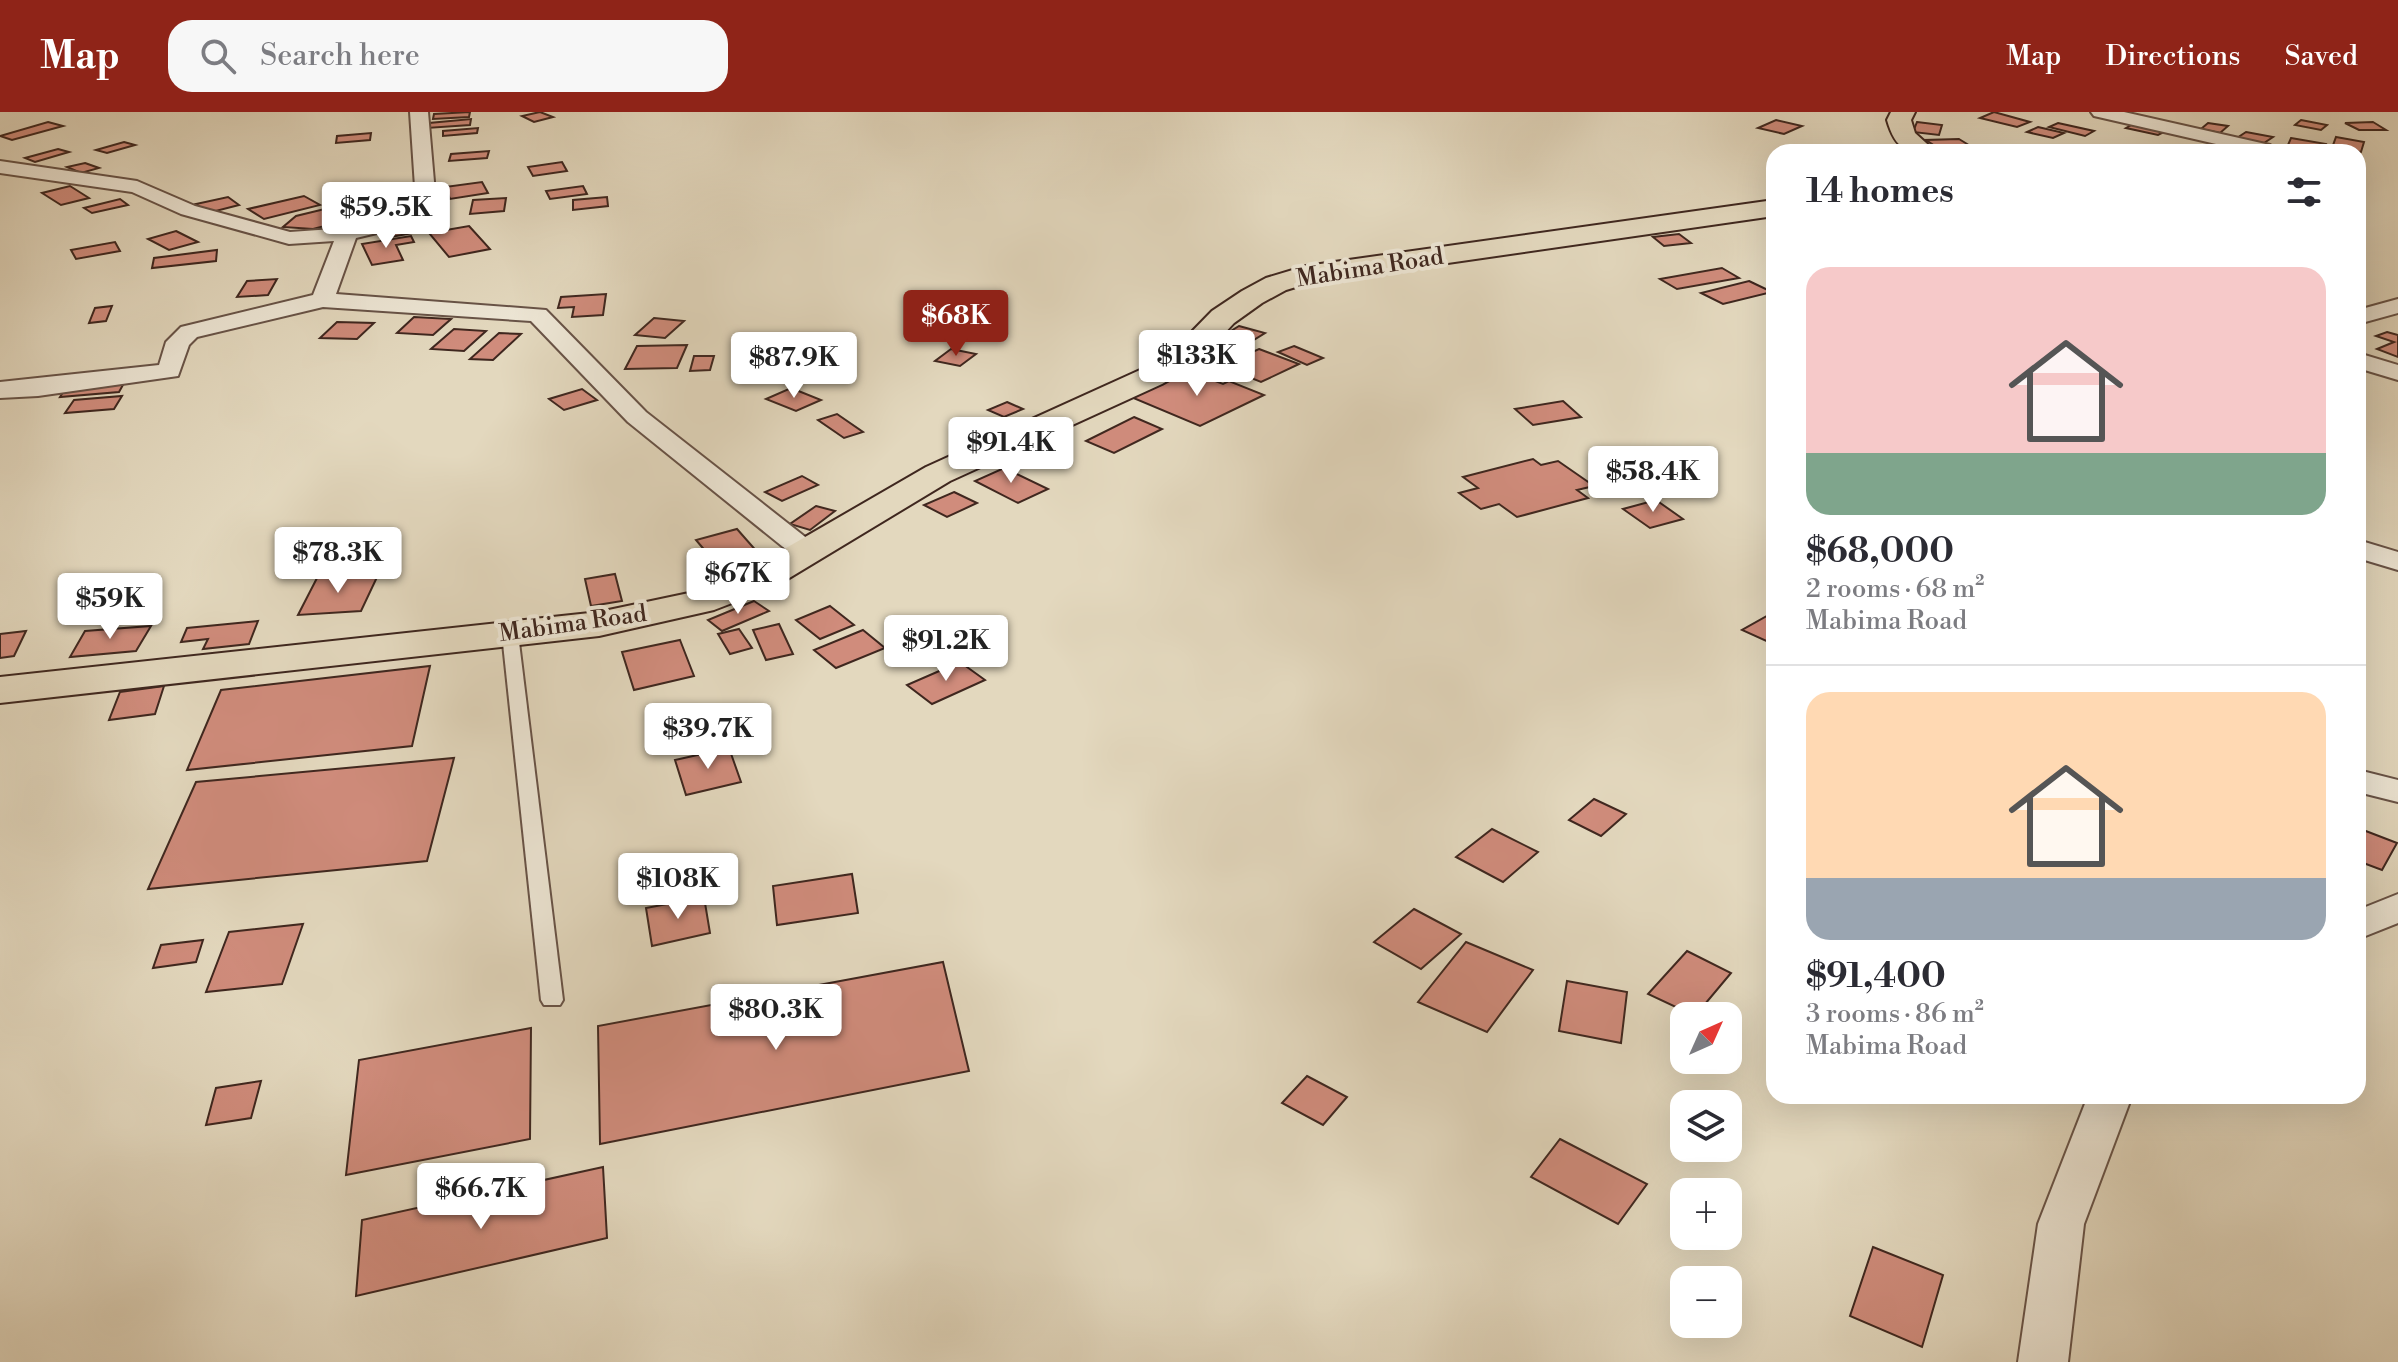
<!DOCTYPE html>
<html lang="en">
<head>
<meta charset="utf-8">
<style>
	:root { --surface:#fff; --page:#f7f7f7; --text:#2b2b33; --muted:#7c7c81; --line:#e1e1e2; --accent:#8f2418 }
	body { margin:0; font-family:"Libre Bodoni",serif; background:var(--page); color:var(--text); height:100vh; display:flex; flex-direction:column; font-size:30px; white-space:nowrap }
	* { box-sizing:border-box; margin:0 }
	p { font-size:26px; color:var(--muted) }
	.icon { flex:none; width:44px; height:44px; fill:none; stroke:currentColor; stroke-width:2; stroke-linecap:round; stroke-linejoin:round }
	.map { position:relative; flex:1; overflow:hidden }
	.drawer { position:absolute; left:1766px; top:32px; width:600px; height:960px; display:flex; flex-direction:column; background:var(--surface); border-radius:24px; box-shadow:0 8px 32px #0002 }
	.drawer>* { flex:none }
	.needle { width:52px; rotate:45deg }
	.fabs { position:absolute; left:1670px; top:890px; display:grid; gap:16px }
	.fabs a { display:grid; place-items:center; width:72px; height:72px; border-radius:16px; background:var(--surface); box-shadow:0 8px 32px #0002; font-size:40px }
	.price { position:absolute; translate:-50% -68px; padding:0 18px; border-radius:8px; background:#fff; color:#222; font-size:26px; line-height:52px; filter:drop-shadow(0 2px 4px #0008) }
	.price::after { content:''; position:absolute; left:50%; top:48px; width:24px; height:18px; margin-left:-12px; background:inherit; clip-path:polygon(0 0,100% 0,50% 100%) }
	.price.current { background:var(--accent); color:#fff }
	ul { padding:0; list-style:none }
	li { display:grid; align-content:center; gap:16px; height:424px; padding:0 40px }
	li+li { border-top:2px solid var(--line) }
	li span { display:grid; place-items:center; height:248px; border-radius:24px; color:#555 }
	li>.icon { margin-inline-start:auto }
	span .icon { width:144px; height:144px; fill:#fffc; stroke-width:1 }
	li b { font-size:34px }
	h2 { display:flex; justify-content:space-between; align-items:center; height:96px; padding:0 40px; font-size:34px }
	header { display:flex; align-items:center; gap:48px; box-sizing:border-box; height:112px; padding:0 40px; background:var(--accent); color:#fff }
	header strong { font-size:38px }
	nav { display:flex; gap:44px; margin-inline-start:auto; font-size:28px }
	.search { width:560px; height:72px; background:var(--page); display:flex; align-items:center; gap:20px; box-sizing:border-box; padding:0 28px; border-radius:24px; color:var(--muted); font-size:30px }
	.map>svg:first-child { display:block }
</style>
</head>
<body>
<header>
<strong>Map</strong>
<div class="search"><svg class="icon" aria-label="search" viewBox="0 0 24 24"><circle cx="10" cy="10" r="6"/><path d="M15 15l6 6"/></svg>Search here</div>
<nav><a>Map</a><a>Directions</a><a>Saved</a></nav>
</header>
<div class="map">
<svg width="2398" height="1250" viewBox="0 0 2398 1250">
	<rect width="100%" height="100%" fill="#e3d8be"/>
	<filter id="stains"><feTurbulence type="fractalNoise" baseFrequency=".0025" numOctaves="4"/><feColorMatrix values="0 0 0 0 .2 0 0 0 0 .09 0 0 0 0 .02 0 0 0 .5 -.17"/></filter>
	<radialGradient id="worn" r=".72"><stop offset=".6" stop-color="#630" stop-opacity="0"/><stop offset="1" stop-color="#630" stop-opacity=".3"/></radialGradient>
	<g fill="#d08c7c" stroke="#3f271f" stroke-width="2">
		<path d="M470,0L469,5L433,7L434,2Z"/>
		<path d="M540,0L553,5L534,10L522,4Z"/>
		<path d="M1994,0L2030,10L2017,15L1980,6Z"/>
		<path d="M471,7L470,13L427,16L429,11Z"/>
		<path d="M1776,8L1802,14L1784,22L1758,16Z"/>
		<path d="M2301,8L2327,13L2321,18L2295,13Z"/>
		<path d="M48,10L63,14L12,28L0,24Z"/>
		<path d="M1917,10L1942,13L1939,23L1913,20Z"/>
		<path d="M2373,10L2386,18H2359L2345,11Z"/>
		<path d="M2058,11L2094,19L2085,24L2049,15Z"/>
		<path d="M2135,11L2168,18L2158,23L2126,16Z"/>
		<path d="M2208,11L2228,14L2220,21L2201,17Z"/>
		<path d="M2038,15L2064,21L2053,26L2027,20Z"/>
		<path d="M478,16L477,21L443,24V19Z"/>
		<path d="M2246,20L2273,25L2264,31L2237,26Z"/>
		<path d="M371,21L370,28L336,31L337,24Z"/>
		<path d="M2336,25L2364,30L2361,40L2332,36Z"/>
		<path d="M2291,26L2326,32L2324,38L2288,33Z"/>
		<path d="M1959,27L1980,40H1944L1926,28Z"/>
		<path d="M124,30L135,33L107,41L96,38Z"/>
		<path d="M58,37L69,40L35,50L25,46Z"/>
		<path d="M489,39L487,46L449,49L451,42Z"/>
		<path d="M562,50L567,59L533,64L528,55Z"/>
		<path d="M85,51L99,56L81,61L67,55Z"/>
		<path d="M482,70L488,81L450,87L445,75Z"/>
		<path d="M70,74L89,86L61,93L42,81Z"/>
		<path d="M583,74L587,82L550,87L546,79Z"/>
		<path d="M304,84L320,93L264,107L248,97Z"/>
		<path d="M228,85L239,93L208,101L196,92Z"/>
		<path d="M607,85L608,94L573,98V88Z"/>
		<path d="M506,86L504,99L470,102L473,88Z"/>
		<path d="M120,87L128,93L92,101L84,96Z"/>
		<path d="M373,92L371,106L346,108L348,94Z"/>
		<path d="M337,94L346,99L344,109L313,117L283,115L296,104Z"/>
		<path d="M469,114L490,137L449,145L429,121Z"/>
		<path d="M414,115L418,120L391,125L388,120Z"/>
		<path d="M176,119L198,130L169,138L148,127Z"/>
		<path d="M1679,122L1691,131L1664,134L1653,125Z"/>
		<path d="M411,124L414,130L396,133L403,148L372,153L362,132Z"/>
		<path d="M115,130L120,139L76,147L71,138Z"/>
		<path d="M217,138L216,149L152,156L154,146Z"/>
		<path d="M1722,156L1739,166L1677,177L1660,167Z"/>
		<path d="M277,167L268,183L237,185L247,169Z"/>
		<path d="M1749,169L1772,180L1723,192L1701,181Z"/>
		<path d="M606,182L603,203L572,205L574,195L558,196L561,185Z"/>
		<path d="M112,194L106,209L89,211L95,196Z"/>
		<path d="M414,205L451,207L433,223L397,221Z"/>
		<path d="M654,206L684,209L665,226L635,223Z"/>
		<path d="M337,210L374,211L357,227L320,226Z"/>
		<path d="M1239,214L1265,221L1244,234L1218,227Z"/>
		<path d="M454,217L486,219L464,239L431,237Z"/>
		<path d="M2387,220L2398,223V245L2377,237L2394,230L2376,224Z"/>
		<path d="M499,221L521,222L493,248L470,247Z"/>
		<path d="M767,221H800L788,248H754Z"/>
		<path d="M687,233L677,256L625,257L637,234Z"/>
		<path d="M1294,234L1323,246L1307,253L1278,240Z"/>
		<path d="M951,237L976,242L960,254L935,249Z"/>
		<path d="M1259,237L1299,252L1261,270L1221,254Z"/>
		<path d="M694,244H714L710,258L690,259Z"/>
		<path d="M1189,259L1223,272L1229,269L1264,283L1200,314L1131,285Z"/>
		<path d="M124,271L119,280L60,285L65,277Z"/>
		<path d="M791,276L821,288L796,299L766,287Z"/>
		<path d="M582,277L597,288L564,298L549,287Z"/>
		<path d="M122,284L114,297L65,301L74,288Z"/>
		<path d="M1563,289L1581,305L1533,313L1515,297Z"/>
		<path d="M1007,290L1023,297L1004,305L988,298Z"/>
		<path d="M837,302L863,320L844,326L818,308Z"/>
		<path d="M1134,305L1162,317L1114,341L1086,329Z"/>
		<path d="M1533,347L1541,353L1558,349L1594,374L1577,378L1588,386L1517,405L1499,392L1481,397L1459,381L1478,376L1463,365Z"/>
		<path d="M1004,356L1048,377L1018,391L975,369Z"/>
		<path d="M802,364L818,373L782,389L765,380Z"/>
		<path d="M954,380L977,391L947,405L924,393Z"/>
		<path d="M1656,388L1683,407L1650,416L1623,397Z"/>
		<path d="M816,394L835,399L810,418L790,412Z"/>
		<path d="M737,417L759,442L718,454L696,428Z"/>
		<path d="M615,462L622,489L591,494L585,467Z"/>
		<path d="M378,463L361,499L298,503L317,466Z"/>
		<path d="M754,489L769,499L722,519L708,508Z"/>
		<path d="M830,494L854,513L820,527L796,508Z"/>
		<path d="M1774,500L1773,532L1742,518Z"/>
		<path d="M258,509L249,532L203,537L208,527L181,530L187,516Z"/>
		<path d="M779,512L793,542L766,548L753,518Z"/>
		<path d="M151,514L136,539L70,545L85,519Z"/>
		<path d="M739,517L752,536L730,542L718,522Z"/>
		<path d="M863,518L885,536L836,556L814,538Z"/>
		<path d="M26,519L14,544L0,546V522Z"/>
		<path d="M680,528L694,564L634,578L622,540Z"/>
		<path d="M960,550L985,568L932,592L907,573Z"/>
		<path d="M430,554L412,634L187,658L221,578Z"/>
		<path d="M164,574L155,602L109,608L120,580Z"/>
		<path d="M729,636L741,670L686,683L675,648Z"/>
		<path d="M454,646L427,749L148,777L196,670Z"/>
		<path d="M1594,687L1626,702L1601,724L1569,708Z"/>
		<path d="M2358,716L2397,731L2382,758L2358,749Z"/>
		<path d="M1492,717L1538,740L1503,770L1456,745Z"/>
		<path d="M852,762L858,801L777,813L773,774Z"/>
		<path d="M704,785L710,821L652,834L646,796Z"/>
		<path d="M1414,797L1461,822L1421,857L1374,830Z"/>
		<path d="M303,812L282,872L206,880L229,820Z"/>
		<path d="M203,828L196,850L153,856L161,833Z"/>
		<path d="M1466,830L1533,858L1487,920L1418,890Z"/>
		<path d="M1687,839L1731,861L1695,904L1648,882Z"/>
		<path d="M943,850L969,959L600,1032L598,914Z"/>
		<path d="M1567,869L1627,880L1621,931L1559,919Z"/>
		<path d="M531,916L530,1027L346,1063L359,948Z"/>
		<path d="M1307,964L1347,985L1323,1013L1282,991Z"/>
		<path d="M261,969L251,1006L206,1013L216,976Z"/>
		<path d="M1560,1027L1647,1072L1618,1112L1531,1065Z"/>
		<path d="M603,1055L607,1126L356,1184L362,1108Z"/>
		<path d="M1873,1135L1943,1163L1922,1235L1850,1204Z"/>
	</g>
	<g fill="none" stroke-linecap="round" stroke-linejoin="round">
		<g stroke="#685347" stroke-width="4">
			<path id="lane" d="M510,517L518,522L563,888L560,893H544L541,888L502,522Z"/>
		</g>
		<g stroke="#685347" stroke-width="4">
			<g id="street">
				<path d="M410,0H428L436,93L402,115L356,126L336,182L546,198L646,300L818,435L823,441L818,447L808,450L798,447L628,310L531,209L323,195L197,225L189,233L178,264L38,284L0,286V270L159,253L166,230L181,215L313,183L334,129L289,132L181,102L132,80L0,61V49L137,69L195,94L290,120L347,116L388,106L416,90Z"/>
				<path d="M2091,0H2124L2270,33L2272,37L2270,40H2251L2094,4Z"/>
				<path d="M2398,187V201L2358,212V198Z"/>
				<path d="M2358,241L2398,253V268L2358,256Z"/>
				<path d="M2358,428L2398,440V458L2358,446Z"/>
				<path d="M2358,658L2398,668V690L2358,680Z"/>
				<path d="M2398,782V811L2358,827V798Z"/>
				<path d="M2088,984H2132L2084,1112L2068,1250H2018L2038,1112Z"/>
			</g>
		</g>
		<g stroke="#3f271f" stroke-width="4">
			<g id="primary">
				<path d="M1891,0H1915L1911,8L1915,21L1936,40C1906,40 1896,39 1887,8Z"/>
				<path d="M1774,88V104L1309,171L1286,178L1262,191L1234,211L1194,254L1162,272L950,369L776,474L714,498L599,524L0,591V565L599,500L689,481L748,458L926,355L1140,258L1172,240L1212,199L1242,179L1266,166L1306,154Z"/>
			</g>
		</g>
		<use href="#lane" fill="#ede6d5" fill-rule="evenodd"/>
		<use href="#street" fill="#ede6d5" fill-rule="evenodd"/>
		<use href="#primary" fill="#e3d8be" fill-rule="evenodd"/>
	</g>
	<g text-anchor="middle" dominant-baseline="central" stroke-width="8" stroke-linejoin="round" paint-order="stroke">
		<g font-size="24" fill="#3f271f" stroke="#ede6d5">
			<text transform="translate(1370 156) rotate(-9)">Mabima Road</text>
			<text transform="translate(573 512) rotate(-8)">Mabima Road</text>
		</g>
	</g>
	<rect width="100%" height="100%" filter="url(#stains)"/>
	<rect width="100%" height="100%" fill="url(#worn)"/>
</svg>
<div class="fabs">
<a><svg class="needle" viewBox="-14 -14 28 28"><path d="M0-13l5 13h-10z" fill="#e53935"/><path d="M0 13l5-13h-10z" fill="#7c7c81"/></svg></a>
<a><svg class="icon" aria-label="layers" viewBox="0 0 24 24"><path d="M12 4l9 5-9 5-9-5zM3 14l9 5 9-5"/></svg></a>
<a>+</a>
<a>−</a>
</div>
<b class="price" style="left:386px;top:138px">$59.5K</b>
<b class="price current" style="left:956px;top:246px">$68K</b>
<b class="price" style="left:1197px;top:286px">$133K</b>
<b class="price" style="left:794px;top:288px">$87.9K</b>
<b class="price" style="left:1011px;top:373px">$91.4K</b>
<b class="price" style="left:1653px;top:402px">$58.4K</b>
<b class="price" style="left:338px;top:483px">$78.3K</b>
<b class="price" style="left:738px;top:504px">$67K</b>
<b class="price" style="left:110px;top:529px">$59K</b>
<b class="price" style="left:946px;top:571px">$91.2K</b>
<b class="price" style="left:708px;top:659px">$39.7K</b>
<b class="price" style="left:678px;top:809px">$108K</b>
<b class="price" style="left:776px;top:940px">$80.3K</b>
<b class="price" style="left:481px;top:1119px">$66.7K</b>
<section class="drawer">
<h2>14 homes<svg class="icon" aria-label="filters" viewBox="0 0 24 24"><path d="M4 7h16M4 17h16"/><circle cx="9" cy="7" r="2"/><circle cx="15" cy="17" r="2"/></svg></h2>
<ul>
<li><span style="background:linear-gradient(#f6c9c9 75%,#7fa58c 0)"><svg class="icon" aria-label="home" viewBox="0 0 24 24"><path d="M3 11l9-7 9 7M6 9v11h12V9"/></svg></span><div><b>$68,000</b><p>2 rooms · 68 m²</p><p>Mabima Road</p></div></li>
<li><span style="background:linear-gradient(#ffd9b3 75%,#9aa5b1 0)"><svg class="icon" aria-label="home" viewBox="0 0 24 24"><path d="M3 11l9-7 9 7M6 9v11h12V9"/></svg></span><div><b>$91,400</b><p>3 rooms · 86 m²</p><p>Mabima Road</p></div></li>
</ul>
</section>
</div>
</body>
</html>
